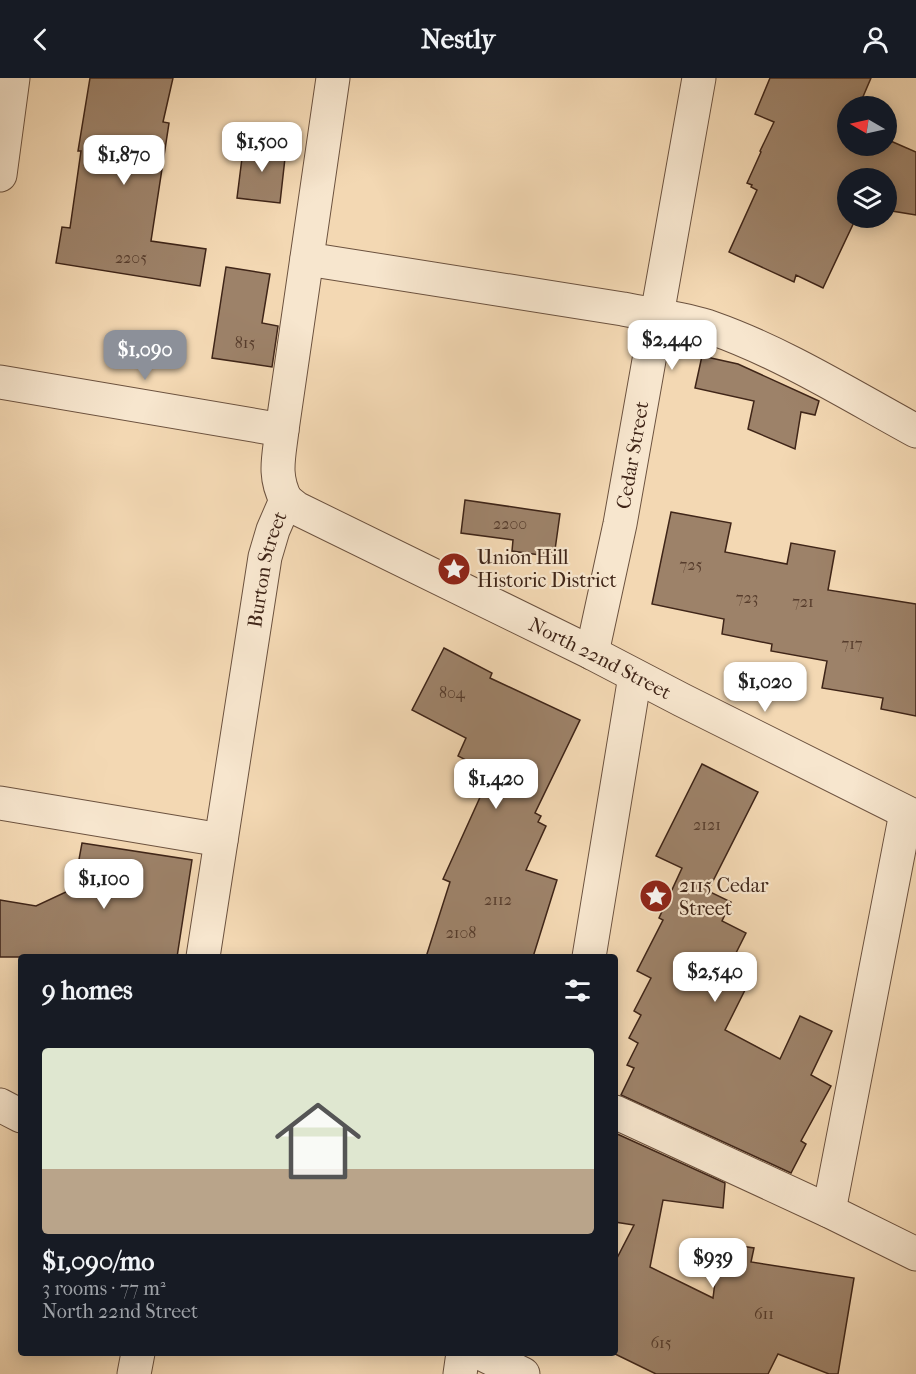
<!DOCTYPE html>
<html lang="en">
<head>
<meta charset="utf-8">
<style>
	:root { --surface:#171b24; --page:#20242c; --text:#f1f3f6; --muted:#9ea1a6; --line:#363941; --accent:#8c9099 }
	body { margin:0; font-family:"IM FELL French Canon",serif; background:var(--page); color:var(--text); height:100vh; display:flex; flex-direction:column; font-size:22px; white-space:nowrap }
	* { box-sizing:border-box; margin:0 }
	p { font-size:20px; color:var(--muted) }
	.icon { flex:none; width:33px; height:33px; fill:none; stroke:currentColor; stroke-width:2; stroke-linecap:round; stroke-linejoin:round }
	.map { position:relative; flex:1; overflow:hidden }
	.side { position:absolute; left:18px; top:876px; width:600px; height:402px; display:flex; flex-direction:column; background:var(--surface); border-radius:6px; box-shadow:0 3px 15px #0003 }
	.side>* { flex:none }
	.needle { width:39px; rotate:279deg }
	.fabs { position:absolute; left:837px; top:18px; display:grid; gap:12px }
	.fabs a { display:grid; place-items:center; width:60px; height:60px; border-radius:50%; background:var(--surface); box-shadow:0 3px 15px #0003; font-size:30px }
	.price { position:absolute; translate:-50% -51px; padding:0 14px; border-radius:12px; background:#fff; color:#222; font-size:20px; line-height:39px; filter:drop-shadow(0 2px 3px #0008) }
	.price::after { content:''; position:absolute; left:50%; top:36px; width:18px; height:14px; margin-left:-9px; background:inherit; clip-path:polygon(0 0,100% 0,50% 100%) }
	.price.on { background:var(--accent); color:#fff }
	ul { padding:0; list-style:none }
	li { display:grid; align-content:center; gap:12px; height:318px; padding:0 24px }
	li+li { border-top:2px solid var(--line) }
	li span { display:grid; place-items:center; height:186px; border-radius:6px; color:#555 }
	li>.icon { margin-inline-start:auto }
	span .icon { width:108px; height:108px; fill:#fffc; stroke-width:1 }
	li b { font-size:26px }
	h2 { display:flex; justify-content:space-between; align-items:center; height:72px; padding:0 24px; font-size:26px }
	header { display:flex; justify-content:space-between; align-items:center; height:78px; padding:0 24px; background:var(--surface); font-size:27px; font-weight:700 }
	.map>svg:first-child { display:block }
</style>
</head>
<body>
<header><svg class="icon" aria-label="back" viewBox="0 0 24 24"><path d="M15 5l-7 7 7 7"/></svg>Nestly<svg class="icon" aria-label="person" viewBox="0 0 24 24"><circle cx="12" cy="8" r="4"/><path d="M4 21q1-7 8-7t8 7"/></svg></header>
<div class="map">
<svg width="916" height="1296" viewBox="0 0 916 1296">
	<rect width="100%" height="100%" fill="#f3d8b3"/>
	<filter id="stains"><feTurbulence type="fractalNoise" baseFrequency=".00333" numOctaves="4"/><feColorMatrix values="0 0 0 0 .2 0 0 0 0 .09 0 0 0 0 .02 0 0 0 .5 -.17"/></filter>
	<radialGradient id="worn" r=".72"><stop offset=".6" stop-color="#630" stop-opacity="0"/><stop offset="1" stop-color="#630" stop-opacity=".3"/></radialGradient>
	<g fill="#9d8269" stroke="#3f2518" stroke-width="1.5">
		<path d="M90,0H173L163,44L169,45L151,163L206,171L200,208L56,185L62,149L70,150L81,73H78Z"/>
		<path d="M770,0H871L859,28H848V68H886V61L916,74V137L886,132V100H848V140H856L823,210L796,197L794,204L729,174L757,112L751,109L752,107L747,105L761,74L760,73L774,44L755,36Z"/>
		<path d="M244,64L286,71L280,125L237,120Z"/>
		<path d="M226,189L270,196L262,245L278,248L272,289L212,280Z"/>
		<path d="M702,278L738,286L819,323L815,337L801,334L795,371L748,351L754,323L695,310Z"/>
		<path d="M465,422L560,436L554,479L512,473L513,462L461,455Z"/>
		<path d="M671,434L731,445L725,474L787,486L791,465L835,473L828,512L916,526V638L881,631L883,620L822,610L827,583L771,573L772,566L722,556L724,541L652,526Z"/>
		<path d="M444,570L492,595L490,600L580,642L535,735L541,738L538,744L546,748L526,792L557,802L533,879H426L450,804L443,801L491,695L458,678L466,660L412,632Z"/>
		<path d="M702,686L758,714L708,813L731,824L722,843L746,855L729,889L751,900L725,952L780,981L800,938L832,953L811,997L831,1008L801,1063L806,1066L791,1095L621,1017L634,990L627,987L638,965L629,960L641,937L634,933L651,900L637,893L663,842L659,840L682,790L656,778Z"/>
		<path d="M82,765L192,782L177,879H0V822L36,828L66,814L71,786L78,787Z"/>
		<path d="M615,1055L725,1105L723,1130L663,1122L650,1189L713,1220L720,1165L754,1170L751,1184L854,1200L838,1296H829L778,1276L768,1296H656L615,1276V1184L634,1147L615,1144Z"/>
	</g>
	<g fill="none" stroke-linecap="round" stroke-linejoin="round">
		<g stroke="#6c523f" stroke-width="35">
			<g id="minor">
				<path d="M0,97L13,0"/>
				<path d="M307,181L623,231C652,237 684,240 712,250C783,275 850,317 916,353"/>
				<path d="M0,304L282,352"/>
				<path id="s1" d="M286,422L296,430L592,575L682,622L916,739"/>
				<path id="s2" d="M592,575L620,446L699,0"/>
				<path d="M0,725L221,762"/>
				<path id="s3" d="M203,879L265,479L273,452L286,422C273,397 279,379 282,352L333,0"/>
				<path d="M589,879L635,598"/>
				<path d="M0,1027L21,1038"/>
				<path d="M615,1034L829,1133L916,1176"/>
				<path d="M829,1133L906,735"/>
				<path d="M480,1275L523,1296"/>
				<path d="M134,1296L138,1275"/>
				<path d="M460,1296L463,1275"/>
			</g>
		</g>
		<use href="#minor" stroke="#f7e6ce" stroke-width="33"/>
	</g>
	<defs>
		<g id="sight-disc" transform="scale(1.725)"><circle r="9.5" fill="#8f2418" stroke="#f7e6ce"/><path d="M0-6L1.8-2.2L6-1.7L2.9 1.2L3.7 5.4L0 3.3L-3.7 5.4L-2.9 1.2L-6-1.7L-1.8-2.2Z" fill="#fff"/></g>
	</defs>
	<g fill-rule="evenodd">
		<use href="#sight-disc" x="454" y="491"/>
		<use href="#sight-disc" x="656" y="818"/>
	</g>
	<g text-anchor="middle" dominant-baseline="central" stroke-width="4.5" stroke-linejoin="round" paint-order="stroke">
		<g font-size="16" fill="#563c2c">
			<text x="131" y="179">2205</text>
			<text x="245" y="264">815</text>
			<text x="510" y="445">2200</text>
			<text x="691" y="486">725</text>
			<text x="747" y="519">723</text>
			<text x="803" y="523">721</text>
			<text x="852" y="565">717</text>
			<text x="452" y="614">804</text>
			<text x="707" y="746">2121</text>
			<text x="498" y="821">2112</text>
			<text x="461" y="854">2108</text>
			<text x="764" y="1235">611</text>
			<text x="661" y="1264">615</text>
		</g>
		<g font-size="20" fill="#3f2518" stroke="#f7e6ce">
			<text stroke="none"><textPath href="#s2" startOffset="202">Cedar Street</textPath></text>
			<text stroke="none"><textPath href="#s3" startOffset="393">Burton Street</textPath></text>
			<text stroke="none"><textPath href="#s1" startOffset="352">North 22nd Street</textPath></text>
		</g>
		<g font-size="20" fill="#3f2518" stroke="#f7e6ce" text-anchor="start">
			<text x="477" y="479">Union Hill<tspan x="477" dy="23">Historic District</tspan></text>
			<text x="679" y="807">2115 Cedar<tspan x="679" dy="23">Street</tspan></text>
		</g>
	</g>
	<rect width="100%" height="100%" filter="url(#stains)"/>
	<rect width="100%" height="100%" fill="url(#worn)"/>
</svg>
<div class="fabs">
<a><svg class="needle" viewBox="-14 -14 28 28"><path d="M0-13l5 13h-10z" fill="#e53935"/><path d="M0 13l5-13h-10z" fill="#9ea1a6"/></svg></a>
<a><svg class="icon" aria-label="layers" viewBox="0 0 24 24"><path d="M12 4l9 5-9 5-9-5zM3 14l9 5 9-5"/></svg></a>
</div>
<b class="price" style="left:262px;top:95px">$1,500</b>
<b class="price" style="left:124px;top:108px">$1,870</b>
<b class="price" style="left:672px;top:293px">$2,440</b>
<b class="price on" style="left:145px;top:303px">$1,090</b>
<b class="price" style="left:765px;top:635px">$1,020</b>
<b class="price" style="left:496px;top:732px">$1,420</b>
<b class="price" style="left:104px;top:832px">$1,100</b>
<b class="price" style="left:715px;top:925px">$2,540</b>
<b class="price" style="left:713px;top:1211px">$939</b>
<section class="side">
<h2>9 homes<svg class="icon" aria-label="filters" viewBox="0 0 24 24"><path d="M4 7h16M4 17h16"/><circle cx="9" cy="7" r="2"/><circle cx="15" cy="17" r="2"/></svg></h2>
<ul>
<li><span style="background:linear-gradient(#dfe7d0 65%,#b9a48a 0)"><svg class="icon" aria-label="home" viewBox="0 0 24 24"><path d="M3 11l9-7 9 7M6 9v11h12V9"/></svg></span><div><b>$1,090/mo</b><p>3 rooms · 77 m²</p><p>North 22nd Street</p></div></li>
</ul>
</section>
</div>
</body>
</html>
